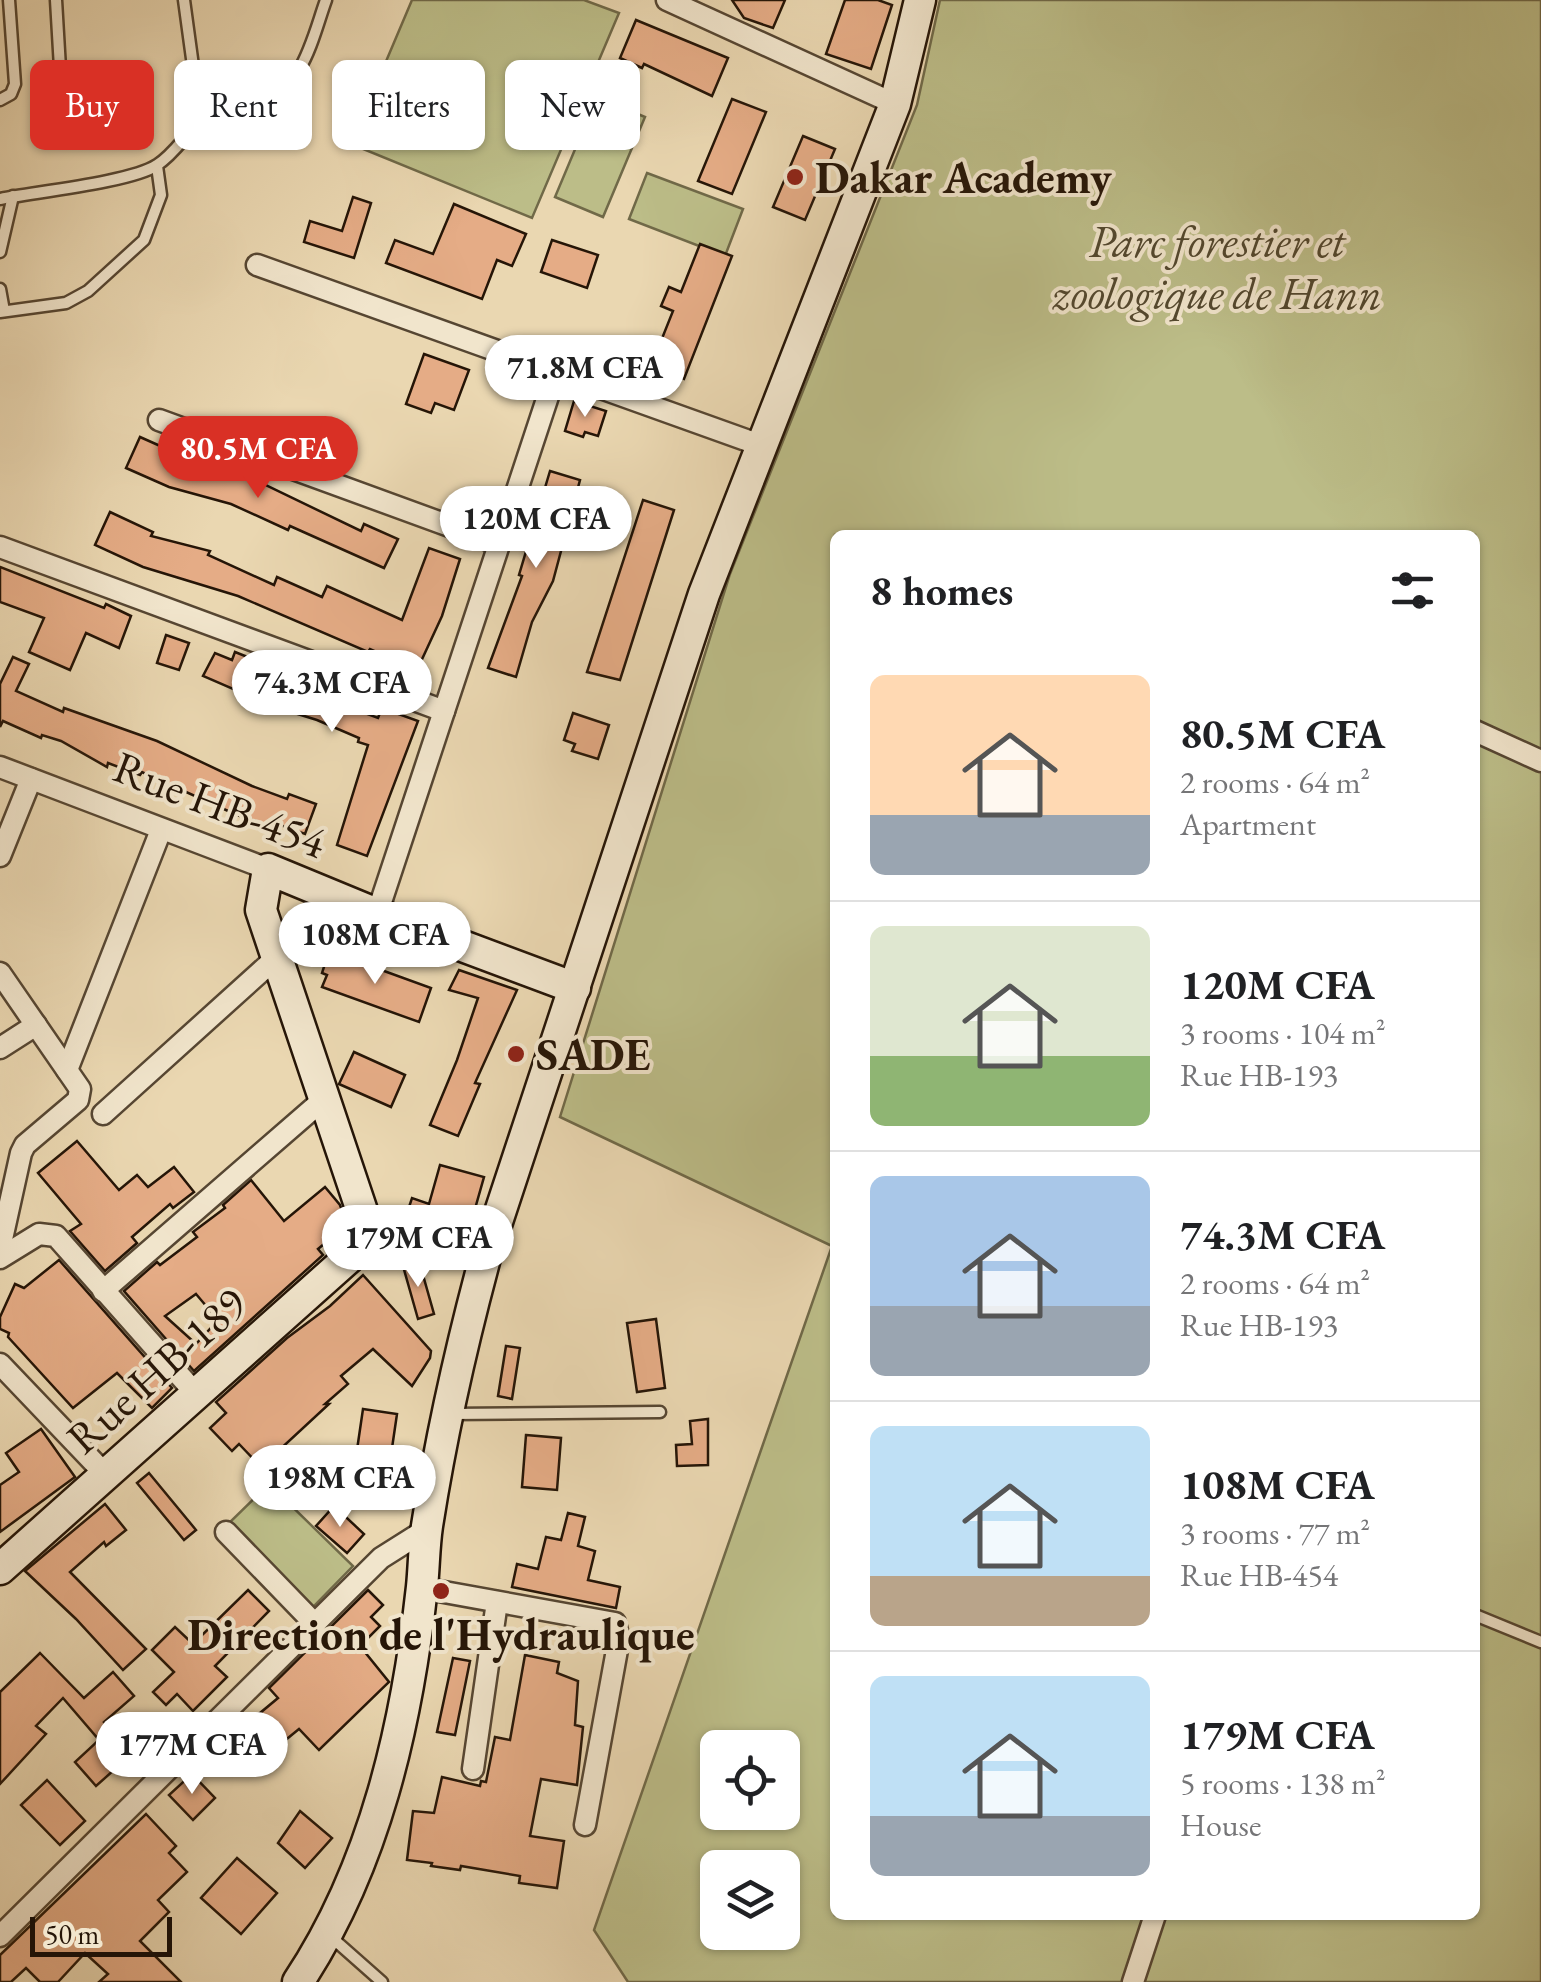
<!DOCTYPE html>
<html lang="en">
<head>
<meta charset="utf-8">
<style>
	:root { --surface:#fff; --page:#f2f2f2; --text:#202124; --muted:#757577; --line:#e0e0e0; --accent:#d93025 }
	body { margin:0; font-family:"EB Garamond",serif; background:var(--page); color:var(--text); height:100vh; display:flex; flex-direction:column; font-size:38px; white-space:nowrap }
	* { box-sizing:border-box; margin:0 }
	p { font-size:32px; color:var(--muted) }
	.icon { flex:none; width:55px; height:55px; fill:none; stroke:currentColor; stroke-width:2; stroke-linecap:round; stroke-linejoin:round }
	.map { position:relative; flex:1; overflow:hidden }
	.panel { position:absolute; left:830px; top:530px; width:650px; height:1390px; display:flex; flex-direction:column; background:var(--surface); border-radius:15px; box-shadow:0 2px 8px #0004 }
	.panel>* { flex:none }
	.top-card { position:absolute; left:30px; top:60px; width:650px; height:90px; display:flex; gap:20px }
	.buttons { position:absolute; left:700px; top:1730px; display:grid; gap:20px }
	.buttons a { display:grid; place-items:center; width:100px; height:100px; border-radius:15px; background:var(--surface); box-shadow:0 2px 8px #0004; font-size:50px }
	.scale { position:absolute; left:30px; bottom:25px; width:142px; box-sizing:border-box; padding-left:10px; border:5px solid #251507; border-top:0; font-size:28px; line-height:35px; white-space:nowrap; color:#251507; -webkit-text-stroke:8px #f1e5cc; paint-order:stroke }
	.price { position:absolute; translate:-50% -85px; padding:0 22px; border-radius:35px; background:#fff; color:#222; font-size:32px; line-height:65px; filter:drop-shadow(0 2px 5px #0008) }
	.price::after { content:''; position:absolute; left:50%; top:60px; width:30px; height:22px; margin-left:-15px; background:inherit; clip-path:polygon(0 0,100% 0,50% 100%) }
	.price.current { background:var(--accent); color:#fff }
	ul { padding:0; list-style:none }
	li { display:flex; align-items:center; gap:30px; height:250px; padding:0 40px }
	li+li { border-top:2px solid var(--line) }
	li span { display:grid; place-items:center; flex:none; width:280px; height:200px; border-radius:15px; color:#555 }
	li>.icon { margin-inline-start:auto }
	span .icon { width:120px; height:120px; fill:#fffc; stroke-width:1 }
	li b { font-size:42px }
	h2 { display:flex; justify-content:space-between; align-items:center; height:120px; padding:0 40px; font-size:42px }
	.pill { padding:0 35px; border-radius:15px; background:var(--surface); box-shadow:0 2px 8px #0004; font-size:35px; line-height:90px }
	.pill.current { background:var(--accent); color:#fff }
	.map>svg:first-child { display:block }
</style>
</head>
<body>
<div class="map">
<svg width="1541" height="1982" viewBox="0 0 1541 1982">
	<rect width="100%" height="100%" fill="#ead7b1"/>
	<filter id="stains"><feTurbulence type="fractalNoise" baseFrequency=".002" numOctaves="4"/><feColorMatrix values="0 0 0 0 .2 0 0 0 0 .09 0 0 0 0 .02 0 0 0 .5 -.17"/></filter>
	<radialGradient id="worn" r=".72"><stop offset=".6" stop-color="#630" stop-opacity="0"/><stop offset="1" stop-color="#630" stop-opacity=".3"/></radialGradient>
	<g fill="#bcbd88" stroke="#706948" stroke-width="2.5" fill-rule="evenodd">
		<path d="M412,0H584L619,13L532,218L351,144Z"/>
		<path d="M940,0H1541V1982H628L594,1930L832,1246L560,1117L730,574L917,105ZM835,535H1475V1915H835ZM718,1748H782V1812H718ZM718,1868H782V1932H718Z"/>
		<path d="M597,97L645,117L603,217L555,197Z"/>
		<path d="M647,173L743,209L725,256L629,219Z"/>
		<path d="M269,1484L353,1566L312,1608L227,1525Z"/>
	</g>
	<g fill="#e5ac86" stroke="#251507" stroke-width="2.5" fill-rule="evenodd">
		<path d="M732,0H785L773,28L744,18Z"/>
		<path d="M845,0H878L892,5L871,69L826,54Z"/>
		<path d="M636,20L728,58L712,96L644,64L642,68L620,58Z"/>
		<path d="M732,99L766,112L732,194L698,181Z"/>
		<path d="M803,136L835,149L805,220L773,207Z"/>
		<path d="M353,197L371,203L354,258L304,242L310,221L342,231Z"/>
		<path d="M454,204L526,234L512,266L497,260L482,299L386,263L395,240L433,254Z"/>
		<path d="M552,240L598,255L587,288L541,272Z"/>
		<path d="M700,244L732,256L684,379L651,366L673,311L661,306L669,287L681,292Z"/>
		<path d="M424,354L469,370L454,410L435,403L431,413L406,404Z"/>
		<path d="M574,401L606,411L598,436L585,432L583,437L565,431Z"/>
		<path d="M140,437L194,461L249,477L361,531L364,524L398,539L384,568L290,526L288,530L231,504L169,487L126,468Z"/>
		<path d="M550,471L580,480L553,581L532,622L516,677L488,668L522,576L519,575Z"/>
		<path d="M643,500L674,510L620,680L587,672Z"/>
		<path d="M110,512L153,532L151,536L210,551L208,555L274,585L277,577L322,597L327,586L402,620L429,548L460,559L442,616L417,670L370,649L368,652L238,596L143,567L95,545Z"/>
		<path d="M0,567L104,608L106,604L131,616L119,648L86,633L70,670L29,652L44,618L0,602Z"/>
		<path d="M166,635L189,643L179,670L157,663Z"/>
		<path d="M235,652L354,699L351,708L378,718L382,708L418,721L367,856L337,845L368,745L358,742L359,738L317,720L275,707L203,676L215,653L232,660Z"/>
		<path d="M13,657L29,664L16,691L63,712L64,708L157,741L252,786L287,799L289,794L316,804L305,834L272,822L270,826L237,815L142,772L140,775L108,763L107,767L61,741L42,735L41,738L3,721L0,727V684Z"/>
		<path d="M573,713L609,725L598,759L572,751L575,744L564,740Z"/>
		<path d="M329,951L431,988L419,1022L322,987L327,975L322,973Z"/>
		<path d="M459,970L517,990L475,1083L480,1084L458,1136L430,1125L457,1060L478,998L449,990Z"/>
		<path d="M354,1052L405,1075L391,1107L339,1084Z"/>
		<path d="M77,1141L119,1190L137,1175L148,1187L174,1167L194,1192L173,1208L170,1204L132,1237L137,1243L105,1271L70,1231L81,1224L38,1173Z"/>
		<path d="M440,1165L484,1177L463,1251L419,1239L420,1235L402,1228L412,1198L429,1204Z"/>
		<path d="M251,1180L284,1221L325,1187L340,1205L347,1225L318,1249L323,1255L194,1371L124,1291L157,1262L160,1265L197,1237L193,1232L225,1208L223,1205ZM196,1294L218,1320L196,1344L165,1316Z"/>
		<path d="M59,1260L172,1388L152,1408L117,1373L73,1408L8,1337L9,1333L0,1329V1317L15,1284L24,1288Z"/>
		<path d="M419,1261L434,1314L418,1319L403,1266Z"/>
		<path d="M363,1275L431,1351L430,1358L412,1386L373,1349L341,1376L348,1384L325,1404H329L261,1467L239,1444L232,1451L210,1428L226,1413L216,1402L287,1338L330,1306Z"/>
		<path d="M656,1319L665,1388L637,1392L627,1323Z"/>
		<path d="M506,1346L520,1348L512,1399L498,1396Z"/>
		<path d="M363,1409L397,1414L386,1489L352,1484Z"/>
		<path d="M708,1419V1465L677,1466L676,1445L692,1444L690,1421Z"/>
		<path d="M41,1429L75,1477L0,1532V1485L19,1472L6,1453Z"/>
		<path d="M526,1435L561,1438L557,1490L522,1487Z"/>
		<path d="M149,1473L196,1530L184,1540L137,1483Z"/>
		<path d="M105,1504L126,1530L106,1546L104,1542L70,1572L146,1649L123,1670L76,1619L25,1571Z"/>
		<path d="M334,1506L364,1534L347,1553L316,1526Z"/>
		<path d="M568,1513L585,1517L578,1546L595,1551L588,1580L620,1587L616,1608L512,1587L517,1564L538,1569L546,1537L561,1540Z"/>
		<path d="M248,1590L269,1611L215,1666L227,1677L193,1711L177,1694L166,1705L153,1692L174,1672L152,1650L175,1627L193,1644Z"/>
		<path d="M368,1590L383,1605L371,1617L380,1626L360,1646L389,1682L319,1750L299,1729L266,1756L242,1728L278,1698L269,1688Z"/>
		<path d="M40,1653L84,1698L113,1672L134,1696L104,1722L133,1753L96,1786L75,1762L99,1740L63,1698L36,1726L46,1734L0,1784V1692Z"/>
		<path d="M525,1655L559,1662L557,1673L578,1681L575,1725L583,1727L577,1785L541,1779L530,1836L564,1841L557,1888L519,1883L520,1876L461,1866L460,1870L431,1866L432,1863L407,1860L413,1811L434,1813L442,1777L480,1786L481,1781L486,1782L495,1737L510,1740Z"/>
		<path d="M453,1658L470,1661L455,1735L437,1732Z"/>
		<path d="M192,1774L215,1798L193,1820L169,1795Z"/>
		<path d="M47,1780L85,1821L60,1845L21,1805Z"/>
		<path d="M300,1811L332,1838L305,1868L278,1843Z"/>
		<path d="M146,1814L176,1846L169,1853L187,1872L158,1900L169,1912L140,1941L181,1982H99L108,1974L85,1953L58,1982H40L26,1968L11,1982H0V1955Z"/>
		<path d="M237,1858L277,1893L241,1934L201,1898Z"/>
	</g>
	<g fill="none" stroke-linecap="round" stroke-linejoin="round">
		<g stroke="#564632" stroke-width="15">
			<g id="lane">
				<path d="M56,0L62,102"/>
				<path d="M184,0L196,88L204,117"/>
				<path d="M0,100L11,94L15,84L9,0"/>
				<path d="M0,199C35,192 132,182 157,165C179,151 190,125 213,112C227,104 241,107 257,103C303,91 312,39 326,0"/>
				<path d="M0,252L13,196"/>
				<path d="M0,289L4,311"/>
				<path d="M0,312L66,303L88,291L144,240L161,195L157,166"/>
				<path d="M451,1414L660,1412"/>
				<path d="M1475,1615L1541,1642"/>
				<path d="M330,1936L382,1982"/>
			</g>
		</g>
		<g stroke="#564632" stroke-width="25">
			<g id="street">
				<path d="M667,0L895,104"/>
				<path d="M257,265L760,445"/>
				<path d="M159,420L499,544"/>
				<path d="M0,547L444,711"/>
				<path d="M1475,731L1541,761"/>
				<path d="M0,767L268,869"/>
				<path d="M0,856L31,779"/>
				<path d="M377,914L556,372"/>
				<path d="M0,973L80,1089L78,1100L25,1145L21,1153L0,1248"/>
				<path d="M0,1048L36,1025"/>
				<path d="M67,1070L161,830"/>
				<path d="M103,1114L277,957"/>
				<path d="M0,1258L39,1234L56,1236L197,1395"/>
				<path d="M103,1291L324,1099"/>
				<path d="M0,1364L106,1475"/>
				<path d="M226,1532L315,1624"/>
				<path d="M422,1588L615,1623L619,1639L585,1825"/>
				<path d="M473,1769L497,1602"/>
				<path d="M0,1936L381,1558L427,1529"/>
				<path d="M1133,1982L1155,1915"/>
			</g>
		</g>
		<g stroke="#251507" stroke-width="35">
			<g id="secondary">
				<path d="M0,1569L371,1238L261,910L268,869L377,914L575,988"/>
				<path d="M298,1982C375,1866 407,1724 422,1587C424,1567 424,1546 427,1526C441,1436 461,1347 485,1258L704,594L895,104L920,0"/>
			</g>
		</g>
		<use href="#lane" stroke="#f1e5cc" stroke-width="10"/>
		<use href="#street" stroke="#f1e5cc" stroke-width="20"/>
		<use href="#secondary" stroke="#f1e5cc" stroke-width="30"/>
	</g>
	<g fill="#8f2418" stroke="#f1e5cc" stroke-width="4">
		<circle cx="795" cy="177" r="10"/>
		<circle cx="516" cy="1054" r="10"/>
		<circle cx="441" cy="1591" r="10"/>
	</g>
	<g text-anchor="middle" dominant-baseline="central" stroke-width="8" stroke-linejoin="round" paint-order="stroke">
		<g font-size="45" font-weight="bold" fill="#251507" stroke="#f1e5cc" text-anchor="start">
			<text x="815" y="177">Dakar Academy</text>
			<text x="536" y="1054">SADE</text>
			<text x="441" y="1634" text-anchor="middle">Direction de l'Hydraulique</text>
		</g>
		<g font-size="45" font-style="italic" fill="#52472e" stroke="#f1e5cc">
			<text x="1217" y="241">Parc forestier et<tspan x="1217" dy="52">zoologique de Hann</tspan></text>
		</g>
		<g font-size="45" fill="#251507" stroke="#f1e5cc">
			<text transform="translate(220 804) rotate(21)">Rue HB-454</text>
			<text transform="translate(156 1370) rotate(-42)">Rue HB-189</text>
		</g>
	</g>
	<rect width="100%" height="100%" filter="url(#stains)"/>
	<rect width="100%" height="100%" fill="url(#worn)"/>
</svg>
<div class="buttons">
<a><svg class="icon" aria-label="locate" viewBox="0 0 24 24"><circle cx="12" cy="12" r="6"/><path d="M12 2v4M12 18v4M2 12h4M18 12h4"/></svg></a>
<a><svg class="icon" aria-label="layers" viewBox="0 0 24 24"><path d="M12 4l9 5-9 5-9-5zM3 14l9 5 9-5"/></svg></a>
</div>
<div class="scale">50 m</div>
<b class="price" style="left:585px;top:420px">71.8M CFA</b>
<b class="price current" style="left:258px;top:501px">80.5M CFA</b>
<b class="price" style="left:536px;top:571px">120M CFA</b>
<b class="price" style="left:332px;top:735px">74.3M CFA</b>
<b class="price" style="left:375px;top:987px">108M CFA</b>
<b class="price" style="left:418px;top:1290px">179M CFA</b>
<b class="price" style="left:340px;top:1530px">198M CFA</b>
<b class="price" style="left:192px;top:1797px">177M CFA</b>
<div class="top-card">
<a class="pill current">Buy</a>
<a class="pill">Rent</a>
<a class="pill">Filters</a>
<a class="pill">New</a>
</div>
<section class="panel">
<h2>8 homes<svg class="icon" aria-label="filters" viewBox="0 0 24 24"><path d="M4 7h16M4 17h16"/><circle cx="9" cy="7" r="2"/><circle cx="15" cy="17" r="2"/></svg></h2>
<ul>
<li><span style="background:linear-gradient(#ffd9b3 70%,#9aa5b1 0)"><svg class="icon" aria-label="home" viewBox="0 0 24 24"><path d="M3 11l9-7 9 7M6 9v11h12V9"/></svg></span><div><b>80.5M CFA</b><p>2 rooms · 64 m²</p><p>Apartment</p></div></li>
<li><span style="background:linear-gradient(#dfe7d0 65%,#8fb573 0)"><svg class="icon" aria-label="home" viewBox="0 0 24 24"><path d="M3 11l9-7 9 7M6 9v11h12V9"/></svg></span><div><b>120M CFA</b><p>3 rooms · 104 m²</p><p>Rue HB-193</p></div></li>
<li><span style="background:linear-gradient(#a9c7e8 65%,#9aa5b1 0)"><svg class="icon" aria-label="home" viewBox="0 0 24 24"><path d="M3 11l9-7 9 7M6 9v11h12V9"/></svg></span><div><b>74.3M CFA</b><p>2 rooms · 64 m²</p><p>Rue HB-193</p></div></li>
<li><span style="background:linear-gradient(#bfe0f5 75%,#b9a48a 0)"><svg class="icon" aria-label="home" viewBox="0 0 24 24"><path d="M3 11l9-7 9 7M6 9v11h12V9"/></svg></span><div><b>108M CFA</b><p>3 rooms · 77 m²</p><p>Rue HB-454</p></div></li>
<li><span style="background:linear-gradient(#bfe0f5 70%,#9aa5b1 0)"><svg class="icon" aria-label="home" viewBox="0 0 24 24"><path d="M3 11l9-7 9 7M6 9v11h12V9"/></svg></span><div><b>179M CFA</b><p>5 rooms · 138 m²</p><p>House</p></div></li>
</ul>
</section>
</div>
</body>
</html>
